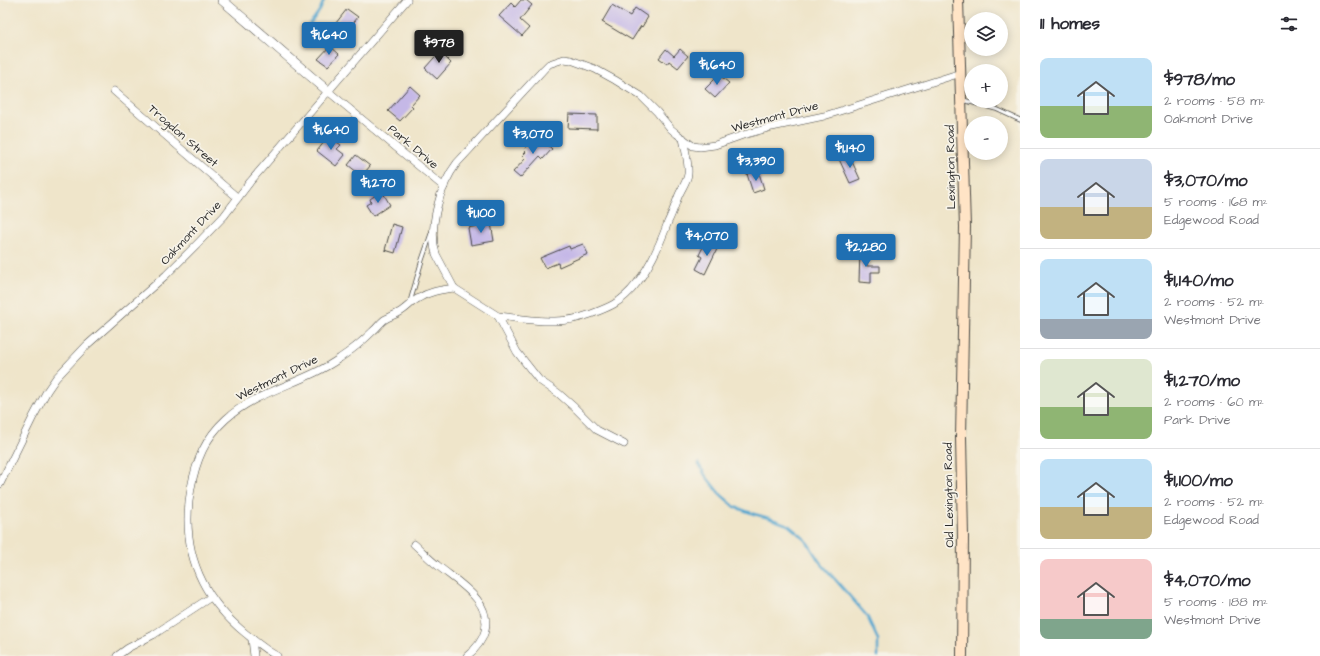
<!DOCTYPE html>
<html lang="en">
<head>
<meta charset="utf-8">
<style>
	:root { --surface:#fff; --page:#f7f7f7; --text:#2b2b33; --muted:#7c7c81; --line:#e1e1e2; --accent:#1f6fb2 }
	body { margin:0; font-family:"Architects Daughter",sans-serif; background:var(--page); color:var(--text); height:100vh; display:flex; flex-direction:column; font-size:15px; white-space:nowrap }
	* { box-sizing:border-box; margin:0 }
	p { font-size:13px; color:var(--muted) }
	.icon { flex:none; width:22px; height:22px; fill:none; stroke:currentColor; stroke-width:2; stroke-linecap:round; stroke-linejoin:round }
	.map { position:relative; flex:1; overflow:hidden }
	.sheet { display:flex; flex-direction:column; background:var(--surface); width:300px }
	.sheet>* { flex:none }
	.tools { position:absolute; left:964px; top:12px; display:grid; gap:8px }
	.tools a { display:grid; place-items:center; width:44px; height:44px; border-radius:50%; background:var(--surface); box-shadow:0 2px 10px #0003; font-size:20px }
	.price { position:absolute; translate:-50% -34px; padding:0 9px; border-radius:4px; background:var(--accent); color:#fff; font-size:13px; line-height:26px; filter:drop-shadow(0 1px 2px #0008) }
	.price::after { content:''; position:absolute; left:50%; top:24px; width:12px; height:9px; margin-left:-6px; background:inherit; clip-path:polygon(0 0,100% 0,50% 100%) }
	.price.current { background:#222; color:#fff }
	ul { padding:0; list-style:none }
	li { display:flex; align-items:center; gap:12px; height:100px; padding:0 20px }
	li+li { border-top:1px solid var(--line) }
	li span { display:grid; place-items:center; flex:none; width:112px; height:80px; border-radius:8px; color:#555 }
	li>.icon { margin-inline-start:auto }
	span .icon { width:48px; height:48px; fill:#fffc; stroke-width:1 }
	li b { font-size:17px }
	h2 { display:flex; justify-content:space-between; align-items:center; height:48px; padding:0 20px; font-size:17px }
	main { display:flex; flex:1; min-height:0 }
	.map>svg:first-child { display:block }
</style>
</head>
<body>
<main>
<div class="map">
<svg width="1020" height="656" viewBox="0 0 1020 656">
	<rect width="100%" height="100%" fill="#f7f3e8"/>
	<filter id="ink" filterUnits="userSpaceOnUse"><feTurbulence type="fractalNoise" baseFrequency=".025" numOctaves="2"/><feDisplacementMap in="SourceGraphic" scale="8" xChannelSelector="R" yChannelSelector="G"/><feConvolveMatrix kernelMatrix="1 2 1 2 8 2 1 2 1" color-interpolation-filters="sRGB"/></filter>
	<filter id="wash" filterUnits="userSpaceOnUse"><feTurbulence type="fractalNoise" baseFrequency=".012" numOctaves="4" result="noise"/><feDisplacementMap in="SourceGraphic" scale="16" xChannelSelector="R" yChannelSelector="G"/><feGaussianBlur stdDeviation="0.9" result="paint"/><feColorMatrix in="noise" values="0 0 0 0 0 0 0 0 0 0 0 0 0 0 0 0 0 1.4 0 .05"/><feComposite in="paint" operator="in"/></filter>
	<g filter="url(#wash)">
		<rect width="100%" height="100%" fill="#efe5ca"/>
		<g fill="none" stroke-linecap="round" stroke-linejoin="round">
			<g stroke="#53a6cf" stroke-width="2.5">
				<path d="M304,43L307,28L320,10L324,0"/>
				<path d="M698,463L705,475L719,493L735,507L754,514L769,518L788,525L806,540L819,561L867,616L878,640V656"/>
			</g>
		</g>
		<g id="blocks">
			<g fill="#c5b8e7">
				<path d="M521,0H526L532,5L520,20L529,28L522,36L499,16L511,3L515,7Z"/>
				<path d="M612,5L630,16L635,8L648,17L642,27L641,26L632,40L602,22Z"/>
				<path d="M347,9L358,17L343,36L332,28Z"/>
				<path d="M330,46L339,54L328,66L318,59Z"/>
				<path d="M442,49L448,55L446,58L451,63L437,79L425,68Z"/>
				<path d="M666,49L674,56L680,49L688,56L678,68L669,61L667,64L659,58Z"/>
				<path d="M719,75L729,83L715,98L705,89Z"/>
				<path d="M410,86L420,95L411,105L413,107L400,121L388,111Z"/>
				<path d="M569,114L597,115V129L568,128Z"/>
				<path d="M537,135L552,149L543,159L540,156L520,178L513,172L525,159L522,156L526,152L524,150Z"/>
				<path d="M329,136L341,145L337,149L345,155L336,166L317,151Z"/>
				<path d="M356,155L370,166L362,176L348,165Z"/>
				<path d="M849,155L860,179L850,183L839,159Z"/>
				<path d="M758,170L764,189L753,193L747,174Z"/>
				<path d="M382,191L390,205L373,216L366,205L371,202L370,199Z"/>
				<path d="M491,223L494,241L471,245L468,228Z"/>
				<path d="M392,224L402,227L395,253L385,250Z"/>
				<path d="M706,241L718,247L705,274L696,269L702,257L699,255Z"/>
				<path d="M583,244L588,254L559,267L558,263L545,268L540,258L569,246L570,249Z"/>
				<path d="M860,250H867V266H880V272H871V283L859,282Z"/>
			</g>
		</g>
	</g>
	<g filter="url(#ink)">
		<use href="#blocks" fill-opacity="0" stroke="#484743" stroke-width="1"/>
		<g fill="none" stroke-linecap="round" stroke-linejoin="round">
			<g stroke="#484743" stroke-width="5">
				<g id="service">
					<path d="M963,100L996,109L1020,120"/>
					<path d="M410,302L422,260L432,231"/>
				</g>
			</g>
			<g stroke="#484743" stroke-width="8">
				<g id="minor">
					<path d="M114,91L238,198"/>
					<path d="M329,92L444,187"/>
					<path d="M498,316C517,318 536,322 555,321C567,321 580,318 591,314C599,311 607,308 614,304C640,289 658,250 668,222C672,214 675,205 678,197C681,189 687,182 688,174C689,163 685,150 683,138"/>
					<path d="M624,444L597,430L574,407L558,393L539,380L517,352L498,316L454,288L436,254C428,228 440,185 457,163L544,69L549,64L564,59L571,60L595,69L615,80L641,96L657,112L671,129L677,134L693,146L700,147L715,145L743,135L772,127L824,116L961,73"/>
					<path d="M0,484L33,417L47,391L56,378L87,345L166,275L198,243L224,216L250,182L407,0"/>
					<path d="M414,544C422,551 429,559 437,565C457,582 492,600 485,631C482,642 476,649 467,656"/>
					<path d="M252,639L254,656"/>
					<path d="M117,656L128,648L153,635L211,597"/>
					<path d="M277,656C265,650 255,641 245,633C199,595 180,547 191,488C196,461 205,438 226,419C258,390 305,383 340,358C352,350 363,341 373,331C377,328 380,323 384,320C388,317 395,315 400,312C407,308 412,301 419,298C430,291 441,290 454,288"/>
				</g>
			</g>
			<g stroke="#484743" stroke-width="10">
				<path id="tertiary" d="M222,0L329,92"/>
			</g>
			<g stroke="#484743" stroke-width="12">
				<path id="secondary" d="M958,0L965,227L961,437L963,537L962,656"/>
			</g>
			<use href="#service" stroke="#fff" stroke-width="3.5"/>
			<use href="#minor" stroke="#fff" stroke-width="7"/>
			<use href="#tertiary" stroke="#fff" stroke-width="9"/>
			<use href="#secondary" stroke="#ffe4c6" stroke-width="10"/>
		</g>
	</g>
	<g text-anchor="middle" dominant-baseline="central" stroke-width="3.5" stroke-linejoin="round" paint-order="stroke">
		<g font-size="12" fill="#2b2b2b" stroke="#f7f3e8">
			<text transform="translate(775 117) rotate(-15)">Westmont Drive</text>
			<text transform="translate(183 136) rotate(41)">Trogdon Street</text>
			<text transform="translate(413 147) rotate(40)">Park Drive</text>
			<text transform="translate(951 167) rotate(-91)">Lexington Road</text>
			<text transform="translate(191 233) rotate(-47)">Oakmont Drive</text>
			<text transform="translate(277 378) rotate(-26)">Westmont Drive</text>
			<text transform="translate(949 495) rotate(-91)">Old Lexington Road</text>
		</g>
	</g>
</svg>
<div class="tools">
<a><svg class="icon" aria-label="layers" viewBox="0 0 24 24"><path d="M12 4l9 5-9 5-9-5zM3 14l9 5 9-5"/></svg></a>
<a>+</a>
<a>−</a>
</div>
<b class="price" style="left:329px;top:56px">$1,640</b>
<b class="price current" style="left:439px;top:64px">$978</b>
<b class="price" style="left:717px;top:86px">$1,640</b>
<b class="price" style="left:331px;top:151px">$1,640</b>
<b class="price" style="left:533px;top:155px">$3,070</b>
<b class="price" style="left:850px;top:169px">$1,140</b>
<b class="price" style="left:756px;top:182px">$3,390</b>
<b class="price" style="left:378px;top:204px">$1,270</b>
<b class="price" style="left:481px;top:234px">$1,100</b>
<b class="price" style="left:707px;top:257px">$4,070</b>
<b class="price" style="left:866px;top:268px">$2,280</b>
</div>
<section class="sheet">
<h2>11 homes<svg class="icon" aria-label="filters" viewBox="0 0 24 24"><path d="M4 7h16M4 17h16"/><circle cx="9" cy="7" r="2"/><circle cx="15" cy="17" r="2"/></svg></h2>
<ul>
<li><span style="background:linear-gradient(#bfe0f5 60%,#8fb573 0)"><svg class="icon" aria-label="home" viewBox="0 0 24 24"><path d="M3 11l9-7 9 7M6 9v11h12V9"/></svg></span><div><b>$978/mo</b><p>2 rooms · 58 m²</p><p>Oakmont Drive</p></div></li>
<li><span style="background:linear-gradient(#c9d6e8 60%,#c2b280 0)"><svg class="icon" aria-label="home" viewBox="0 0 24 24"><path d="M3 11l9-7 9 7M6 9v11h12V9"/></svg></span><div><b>$3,070/mo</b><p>5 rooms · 168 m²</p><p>Edgewood Road</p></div></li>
<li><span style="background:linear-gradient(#bfe0f5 75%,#9aa5b1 0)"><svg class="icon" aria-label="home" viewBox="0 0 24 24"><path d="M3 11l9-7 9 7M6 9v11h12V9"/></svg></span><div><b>$1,140/mo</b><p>2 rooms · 52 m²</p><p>Westmont Drive</p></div></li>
<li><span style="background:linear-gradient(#dfe7d0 60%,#8fb573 0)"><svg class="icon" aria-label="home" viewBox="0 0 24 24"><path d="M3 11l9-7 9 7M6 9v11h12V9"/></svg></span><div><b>$1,270/mo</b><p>2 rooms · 60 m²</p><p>Park Drive</p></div></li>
<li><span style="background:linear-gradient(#bfe0f5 60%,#c2b280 0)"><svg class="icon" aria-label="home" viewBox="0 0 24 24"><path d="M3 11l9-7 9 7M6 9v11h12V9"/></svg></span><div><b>$1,100/mo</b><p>2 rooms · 52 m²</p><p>Edgewood Road</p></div></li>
<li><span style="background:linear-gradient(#f6c9c9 75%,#7fa58c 0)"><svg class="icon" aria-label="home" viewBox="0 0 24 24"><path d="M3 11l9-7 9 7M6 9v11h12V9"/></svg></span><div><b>$4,070/mo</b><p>5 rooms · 188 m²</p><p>Westmont Drive</p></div></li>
</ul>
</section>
</main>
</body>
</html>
